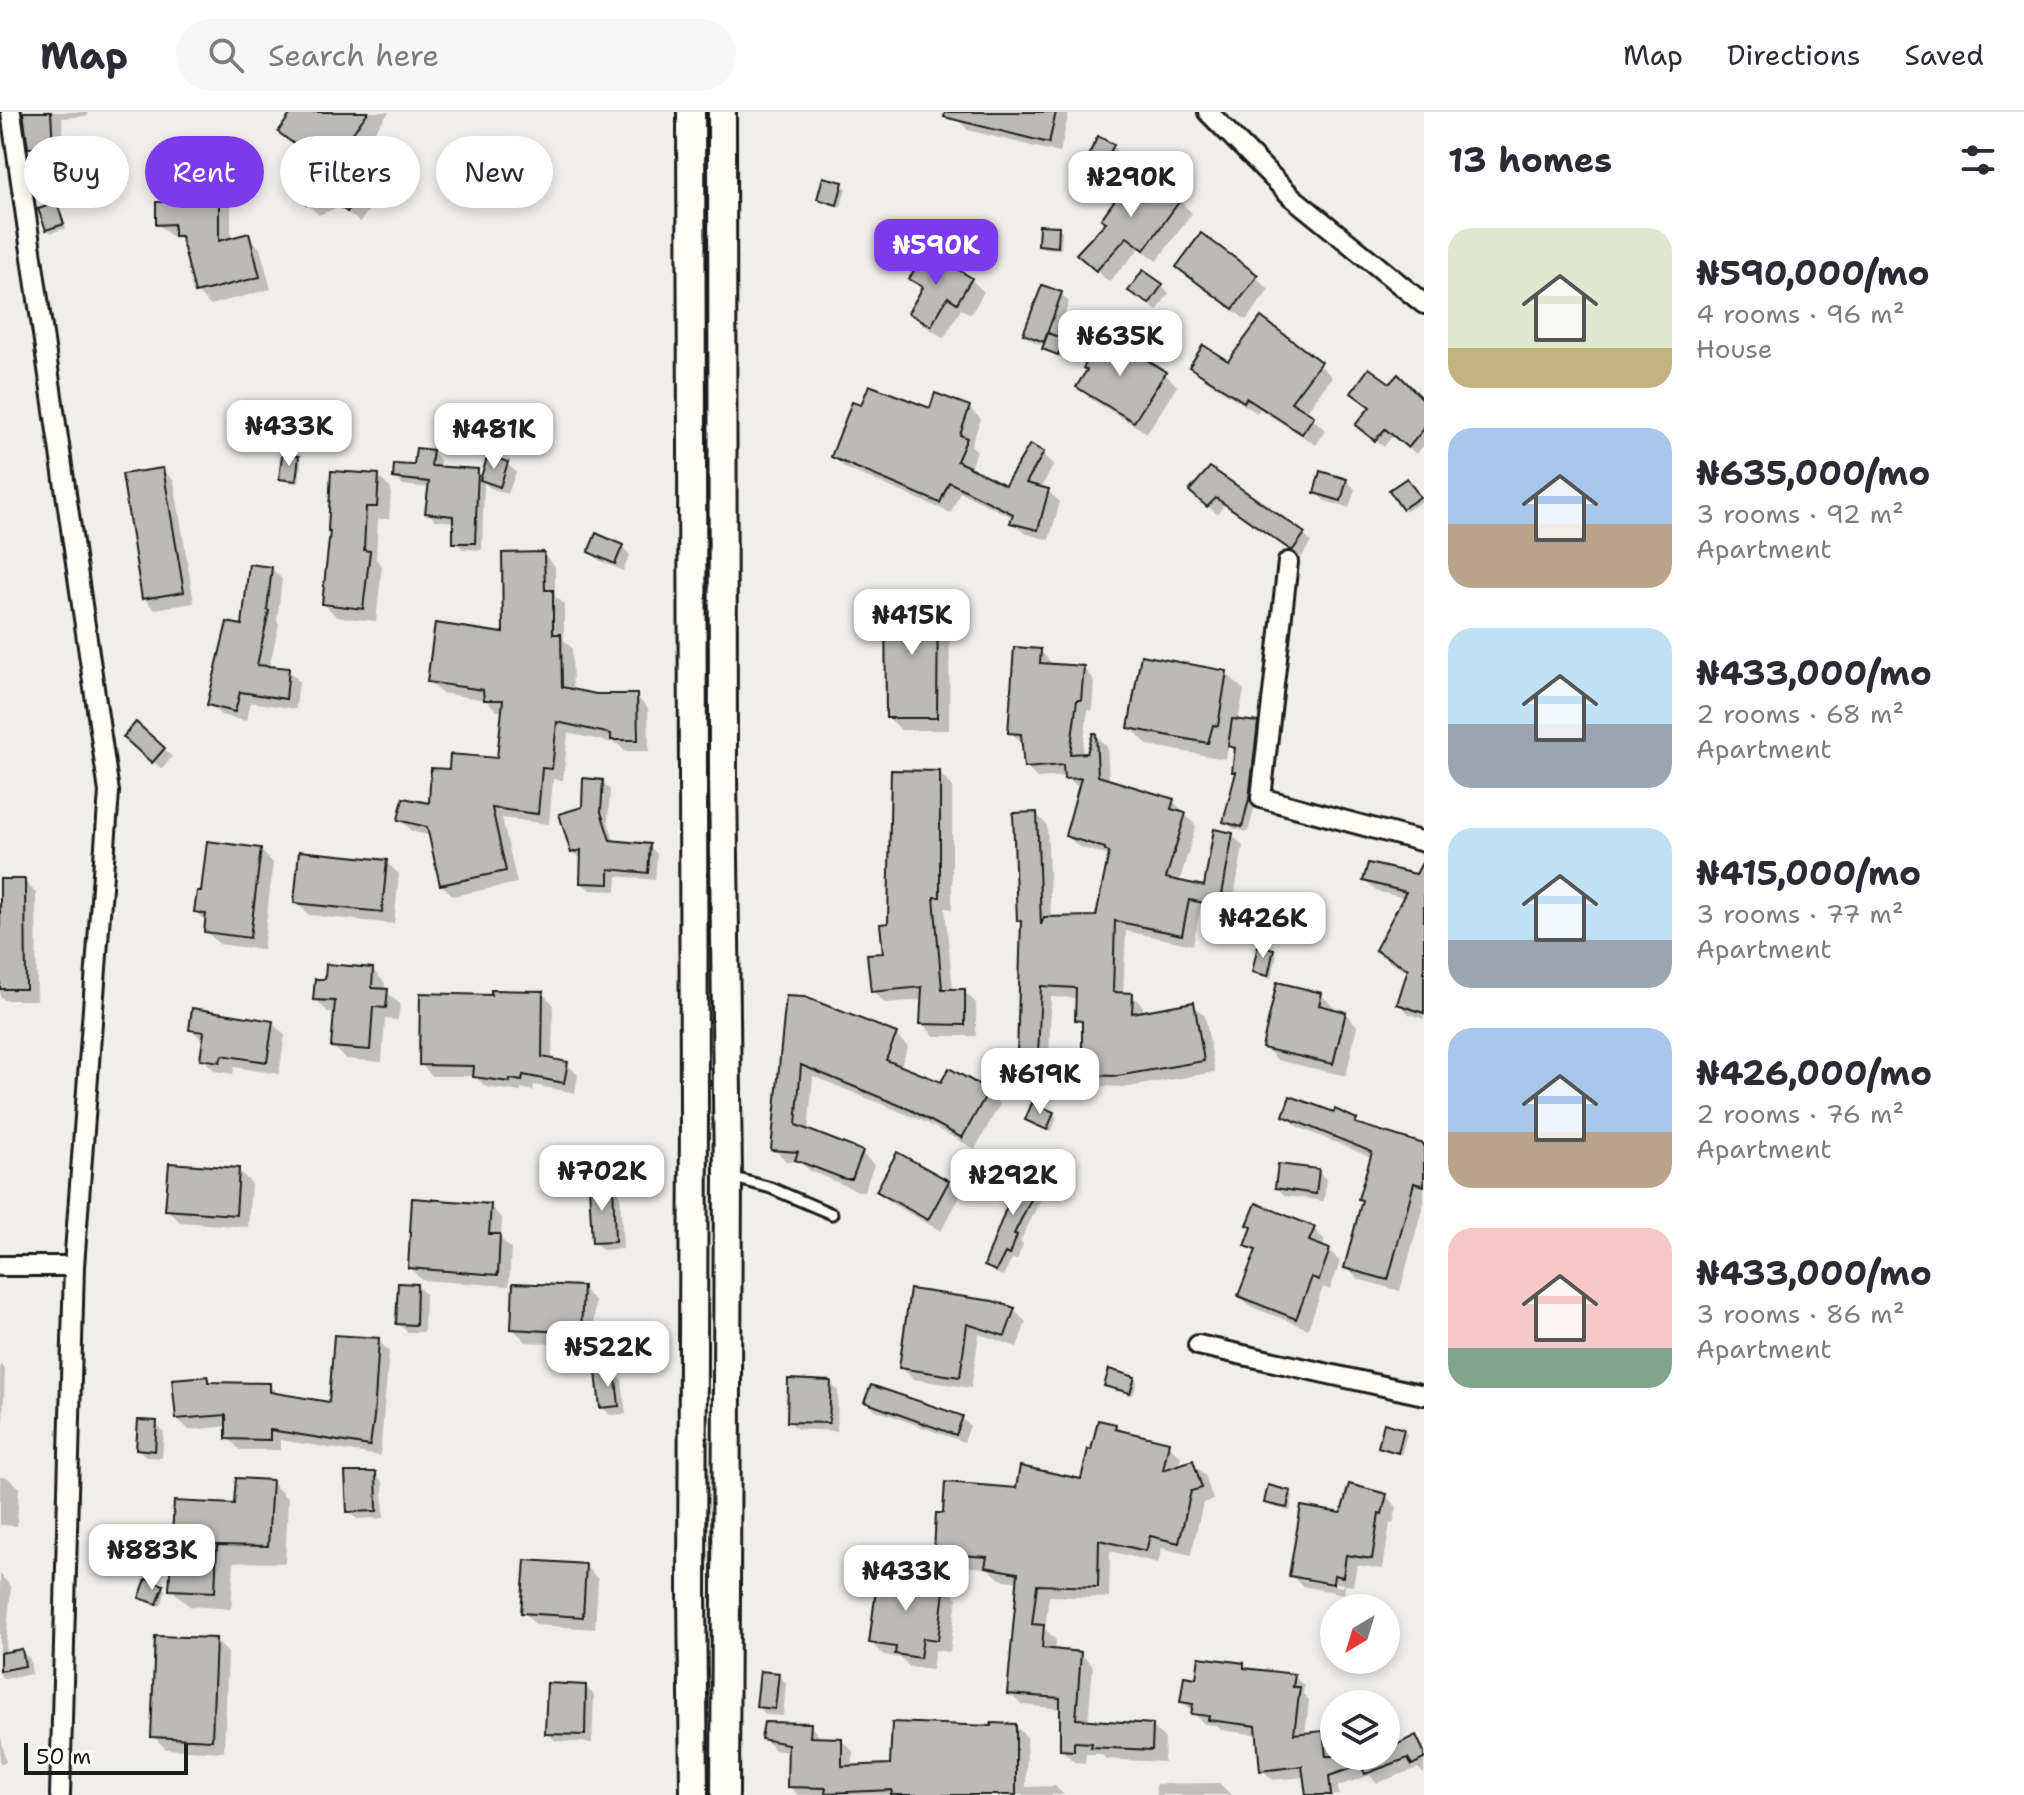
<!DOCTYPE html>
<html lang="en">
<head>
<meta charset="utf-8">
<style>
	:root { --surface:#fff; --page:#f7f7f7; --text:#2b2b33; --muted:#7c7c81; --line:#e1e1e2; --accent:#7c3aed }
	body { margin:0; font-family:"Shantell Sans",sans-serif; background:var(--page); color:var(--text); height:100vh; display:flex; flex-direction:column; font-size:30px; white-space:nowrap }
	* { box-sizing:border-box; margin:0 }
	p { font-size:26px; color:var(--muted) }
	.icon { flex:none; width:44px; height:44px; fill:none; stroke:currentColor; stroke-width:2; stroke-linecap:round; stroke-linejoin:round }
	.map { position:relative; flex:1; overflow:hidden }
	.side { display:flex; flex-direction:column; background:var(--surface); width:600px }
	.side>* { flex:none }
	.guide { position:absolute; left:24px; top:24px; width:760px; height:72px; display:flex; gap:16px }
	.needle { width:52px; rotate:218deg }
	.tools { position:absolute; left:1320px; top:1482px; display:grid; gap:16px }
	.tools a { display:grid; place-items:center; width:80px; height:80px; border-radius:50%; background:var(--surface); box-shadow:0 4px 12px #0003; font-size:40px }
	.scale { position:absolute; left:24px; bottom:20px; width:164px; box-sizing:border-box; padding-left:8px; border:4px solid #1c1c1c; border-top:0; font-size:22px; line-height:28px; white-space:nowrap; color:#1c1c1c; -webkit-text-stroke:6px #fdfcf7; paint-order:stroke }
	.price { position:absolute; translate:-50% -68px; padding:0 18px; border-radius:16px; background:#fff; color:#222; font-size:26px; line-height:52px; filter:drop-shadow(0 2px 4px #0008) }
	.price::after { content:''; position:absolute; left:50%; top:48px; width:24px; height:18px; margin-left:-12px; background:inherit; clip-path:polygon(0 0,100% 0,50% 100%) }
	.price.current { background:var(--accent); color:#fff }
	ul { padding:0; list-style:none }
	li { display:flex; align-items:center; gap:24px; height:200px; padding:0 24px }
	li span { display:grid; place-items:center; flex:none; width:224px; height:160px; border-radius:24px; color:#555 }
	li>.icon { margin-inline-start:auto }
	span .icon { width:96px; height:96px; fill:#fffc; stroke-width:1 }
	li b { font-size:34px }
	h2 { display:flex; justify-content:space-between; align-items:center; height:96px; padding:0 24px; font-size:34px }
	.pill { padding:0 28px; border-radius:36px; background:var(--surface); box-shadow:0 4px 12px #0003; font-size:28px; line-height:72px }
	.pill.current { background:var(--accent); color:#fff }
	header { display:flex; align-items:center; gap:48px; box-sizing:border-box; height:112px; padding:0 40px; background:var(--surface); border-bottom:2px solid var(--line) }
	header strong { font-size:38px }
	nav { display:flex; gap:44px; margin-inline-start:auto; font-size:28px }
	.search { width:560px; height:72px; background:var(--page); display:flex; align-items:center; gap:20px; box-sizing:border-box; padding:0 28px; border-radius:44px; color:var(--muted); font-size:30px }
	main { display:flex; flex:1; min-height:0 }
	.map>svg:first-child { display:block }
</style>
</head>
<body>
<header>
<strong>Map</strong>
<div class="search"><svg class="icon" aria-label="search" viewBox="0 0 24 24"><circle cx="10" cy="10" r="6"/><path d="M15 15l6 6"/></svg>Search here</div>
<nav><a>Map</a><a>Directions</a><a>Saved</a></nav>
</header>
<main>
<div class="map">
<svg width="1424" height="1683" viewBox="0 0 1424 1683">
	<rect width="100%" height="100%" fill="#f0eeea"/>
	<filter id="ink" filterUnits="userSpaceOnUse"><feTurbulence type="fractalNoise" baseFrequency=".0125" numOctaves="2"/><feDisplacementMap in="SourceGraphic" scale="16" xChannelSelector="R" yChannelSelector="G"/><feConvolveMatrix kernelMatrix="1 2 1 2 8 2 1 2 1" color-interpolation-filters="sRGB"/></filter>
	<g filter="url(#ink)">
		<g fill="#0003" fill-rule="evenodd">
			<path d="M24,0H88V4L62,6L65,47L43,48L30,35Z"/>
			<path d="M295,0H389L351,51L384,78L360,110L339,95L319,103L307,92L323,54L280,20Z"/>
			<path d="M959,0H1069L1060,41L968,18L957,7Z"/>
			<path d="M1113,35L1121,43L1107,69L1085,53Z"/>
			<path d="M210,50L223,63L222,81L231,90V128L248,124L260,136L271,177L210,193L197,180L185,132L177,124H171L158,112Z"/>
			<path d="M1138,59L1180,89L1192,101L1157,149L1140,136L1109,170L1079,142L1108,111Z"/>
			<path d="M842,72L846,76L841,95L822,90L819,87Z"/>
			<path d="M56,93L66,116L51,121L48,117Z"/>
			<path d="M1058,116L1062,119L1061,137L1044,136L1040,132Z"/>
			<path d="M1179,154L1256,165L1269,178L1246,208L1192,167Z"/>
			<path d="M912,166L971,167L984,180L971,202L961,197L944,226L923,213L910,200L924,178Z"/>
			<path d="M1161,173L1169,181L1157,199L1131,179Z"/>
			<path d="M1061,182L1069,190L1056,226L1066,232L1061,245L1048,240L1046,234L1034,230L1026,222Z"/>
			<path d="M1106,224L1165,262L1177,274L1147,321L1091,287L1079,275Z"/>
			<path d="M1228,251L1319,252L1332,265L1305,301L1326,318L1316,333L1260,297L1257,301L1204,267L1191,254Z"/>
			<path d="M1398,265L1424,287V333L1416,342L1393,323L1384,335L1365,320L1390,274Z"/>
			<path d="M969,296L981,307L971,333L977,339L969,358L1006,376L1042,342L1054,353L1040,377L1048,379L1060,390L1049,428L1024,421L1013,410L1014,406L960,380L951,401L845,356L833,345L931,299Z"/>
			<path d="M432,340L440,348L439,357L477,359L483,365L507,352L516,360L508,382L490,376L484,370L482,438L463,437L455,430V410L435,408L427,400L430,376L403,373L395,365L416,355Z"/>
			<path d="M298,346L301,350L299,371L285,370L281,366Z"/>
			<path d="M1210,357L1303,422L1311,430L1301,446L1225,392L1217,402L1200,387Z"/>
			<path d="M163,358L174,369L194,491L154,497L144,486Z"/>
			<path d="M378,364L391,377L389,407H378L376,447L382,454L376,509L337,505L324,492Z"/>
			<path d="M1346,368L1355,377L1349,396L1325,389L1316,381Z"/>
			<path d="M1410,372L1422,389L1407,399L1403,396Z"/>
			<path d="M622,434L630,443L623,459L599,448L591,439Z"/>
			<path d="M543,442L555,454V484L564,492V528L572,536L573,579L595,584H636L648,596L649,639H625L618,632L568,621L563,668L553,667L549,712L502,706L517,771L453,784L441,772L431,724L412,719L400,708L430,694L451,659L499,648L504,599H497L486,588L441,581L429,569L505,523Z"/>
			<path d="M271,456L282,467L277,509L279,512L269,556L288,558L299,569L296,597L251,590L246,609L221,603L210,592Z"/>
			<path d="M937,486L950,499L949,618H901L888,605Z"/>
			<path d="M1040,539L1051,550V554L1083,556L1094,568L1092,599L1088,598L1082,643H1089L1095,623L1107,635L1109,669L1173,689L1196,714L1179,771L1206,776L1232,723L1243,734L1231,804L1200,798L1193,833L1126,819L1123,883H1132L1143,894V901L1193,893L1205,904L1215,960L1129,975L1095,974L1084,963V915L1077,907L1078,886L1051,885L1049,954L1030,953L1019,942L1023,812L1019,808L1036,702L1047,713L1051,807L1098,806L1110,744L1079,735L1067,724L1080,677L1066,664L1037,666L1026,655L1024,632L1010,620Z"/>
			<path d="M1226,561L1244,578L1238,609L1257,612L1263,618L1255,694L1248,720L1232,716L1226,710L1237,662L1235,659L1237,640L1229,633L1225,647L1148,633L1130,615Z"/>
			<path d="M134,633L164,637L172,645L162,657Z"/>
			<path d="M939,661L952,674V797L945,796L953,879H964L976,891V924H934L922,911L923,888L885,891L873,879L885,842L890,813Z"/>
			<path d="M603,670L610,678L608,709L615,731L649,734L657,742L655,768L617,764L616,779L590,778L582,771V747L572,740L583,696Z"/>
			<path d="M260,738L273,751L263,838L219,832L206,819L207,810L196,800L202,781Z"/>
			<path d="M386,750L399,762L394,812L309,803L296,790Z"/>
			<path d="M1424,766V907L1409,902L1399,891L1409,860L1388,849L1377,838L1405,786L1376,779L1365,769Z"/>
			<path d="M0,769H24L36,781L37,888H4L0,884Z"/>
			<path d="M1273,839L1277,843L1271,867L1257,863L1254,860Z"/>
			<path d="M373,858L385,871V879L400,892L398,908L385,907L382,950L346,947L333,934L336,900H328L315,887Z"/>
			<path d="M542,881L553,892L552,949L567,952L578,963L575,981L534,973L533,979L521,976V980L486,975L475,964H432L421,952L493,885Z"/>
			<path d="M1321,883L1334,895L1333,899L1345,901L1357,914L1346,964L1277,948L1265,935Z"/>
			<path d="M788,886L896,923L908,935L900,956L942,973L988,980L1000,992L975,1037L925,1010L813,964L808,1020L862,1041L874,1053L864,1079H858L810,1059L800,1050L786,1049L774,1037ZM893,926H897L884,958L881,957Z"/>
			<path d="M272,911L285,923L279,962L234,955L233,962L215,959L202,946L204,930L191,917Z"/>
			<path d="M1053,1002L1057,1006L1051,1020L1027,1008Z"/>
			<path d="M1285,1003L1356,1009L1363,1015L1424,1034V1090L1400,1179L1358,1167L1346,1155L1373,1046L1298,1015Z"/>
			<path d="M238,1058L251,1071L248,1115L180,1110L167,1097Z"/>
			<path d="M1318,1059L1326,1067L1324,1089L1285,1084L1277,1076Z"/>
			<path d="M1041,1066L1048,1073L1020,1129L1023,1132L1017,1148L1012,1147L1003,1164L993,1160L987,1153Z"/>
			<path d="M948,1070L961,1083L941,1119L891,1091L878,1079Z"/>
			<path d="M612,1073L620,1081L623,1137L602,1138L594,1130Z"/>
			<path d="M490,1094L502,1106L501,1127L511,1137L509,1174L422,1168L410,1156Z"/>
			<path d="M1314,1117L1325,1128L1322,1136L1329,1138L1340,1150L1330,1178L1323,1175L1308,1217L1252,1195L1240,1184L1256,1142L1248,1133Z"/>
			<path d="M417,1174L425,1182L424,1220H407L398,1211Z"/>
			<path d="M582,1176L595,1189L593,1233L526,1230L513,1217Z"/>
			<path d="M911,1179L1014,1198L1026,1210L1017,1235L979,1222L971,1276L913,1267L901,1255Z"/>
			<path d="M378,1228L389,1239L380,1344L280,1328V1338H240L228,1326V1314L189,1318L178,1307L207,1266L213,1272L269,1273L281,1284L331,1292Z"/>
			<path d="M0,1252L5,1257L3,1310H0Z"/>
			<path d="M614,1260L622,1268L626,1302L610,1303L602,1295Z"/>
			<path d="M1134,1267L1137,1270L1133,1283L1110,1277L1106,1273Z"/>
			<path d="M830,1271L838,1279L837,1319L797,1317L789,1309Z"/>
			<path d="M867,1290L962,1306L970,1314L964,1330L875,1298Z"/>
			<path d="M156,1311L164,1320L162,1346L147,1345L138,1337Z"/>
			<path d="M1115,1314L1122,1321L1168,1332L1181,1345L1178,1355L1192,1351L1205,1363L1213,1388L1203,1391L1191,1443L1162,1436L1158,1451L1110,1439L1109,1486L1049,1484L1045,1517L1056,1528L1055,1539L1081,1542L1093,1554L1088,1610L1152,1614L1165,1627L1164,1650L1106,1647L1101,1642H1086L1085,1651L1074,1650L1062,1638V1597L1022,1593L1009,1581L1019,1470L1000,1467L988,1456L948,1453L936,1440L1017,1378L1082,1369L1093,1340Z"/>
			<path d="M1403,1319L1407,1322L1401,1343L1383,1338L1380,1335Z"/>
			<path d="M375,1362L383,1370L384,1406L357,1407L349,1399Z"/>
			<path d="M0,1365H7L19,1376L17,1414L0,1413Z"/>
			<path d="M271,1370L288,1387L285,1451L234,1450L231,1497L189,1494L171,1477L236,1394Z"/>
			<path d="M1290,1381L1293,1384L1290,1399L1270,1394L1266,1390Z"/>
			<path d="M1386,1384L1397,1395L1393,1412L1390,1411L1383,1457L1357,1453L1353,1474L1345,1473L1344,1482L1302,1474L1291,1463L1343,1403ZM1301,1464L1343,1472L1342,1475L1301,1468Z"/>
			<path d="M585,1454L598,1467L595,1517L536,1513L524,1500Z"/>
			<path d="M0,1462L11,1475L5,1542L21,1539L30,1547L32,1562L4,1567L0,1563V1543L4,1541L0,1540Z"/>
			<path d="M944,1473L957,1486L950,1540L935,1538L932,1558L910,1555L901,1546L884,1543L871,1531Z"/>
			<path d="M163,1474L166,1478L161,1494L142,1485Z"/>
			<path d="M215,1528L228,1541L224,1640L166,1637L153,1624Z"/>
			<path d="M1243,1553L1249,1559L1294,1564L1304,1574L1303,1582L1309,1588L1305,1623L1334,1620V1644H1386V1609L1392,1615L1398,1634L1415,1626L1424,1635V1662L1418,1656L1377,1671L1370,1663L1338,1674L1339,1683H1308L1305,1665L1273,1668L1262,1658L1259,1623L1221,1618L1216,1613L1204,1612L1182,1589L1198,1568Z"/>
			<path d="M778,1563L786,1571L783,1604L767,1603L758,1595Z"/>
			<path d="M585,1574L594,1583L592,1631L556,1629L547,1621Z"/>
			<path d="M810,1613L821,1627L841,1628L853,1639L852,1656L892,1654L993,1616L1015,1614L1027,1625L1026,1675L1055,1674L1064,1683H798L789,1674L790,1640L775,1638L763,1626Z"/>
			<path d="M0,1621L6,1650L0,1651Z"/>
			<path d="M1219,1671L1231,1683H1156V1672Z"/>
		</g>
		<g fill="#bbbab6" stroke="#1c1c1c" stroke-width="2">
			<path d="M23,0H51L53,35L28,36Z"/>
			<path d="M292,0H368L339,40L373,64L347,100L326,84L306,93L294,64L322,53L278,20Z"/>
			<path d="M945,0H1056L1049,31L944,5Z"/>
			<path d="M1098,24L1114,33L1098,62L1083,54Z"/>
			<path d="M174,48H211V75H219V129L249,121L260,165L195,181L181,124H174V112L156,113V90H174Z"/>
			<path d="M1138,56L1181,87L1144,138L1127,125L1096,159L1076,142L1106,110L1101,107Z"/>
			<path d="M823,65L843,70L837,93L817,87Z"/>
			<path d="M57,91L64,112L46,118L38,97Z"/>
			<path d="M1039,113L1059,114L1058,135L1038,133Z"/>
			<path d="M1201,121L1258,163L1233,197L1176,155Z"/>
			<path d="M926,138L972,166L957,191L948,185L931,214L908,201L923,175L909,167Z"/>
			<path d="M1143,158L1163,172L1149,192L1128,179Z"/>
			<path d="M1042,173L1062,180L1044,230L1023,222Z"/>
			<path d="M1261,205L1321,250L1291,290L1314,304L1302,322L1246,286L1244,290L1189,255L1203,233L1228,249Z"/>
			<path d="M1048,221L1064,227L1058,243L1042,237Z"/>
			<path d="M1105,222L1166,260L1134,310L1076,275L1087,258L1083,256Z"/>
			<path d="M1369,256L1390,271L1398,262L1424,288V317L1408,336L1385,317L1375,329L1355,313L1370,295L1351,281Z"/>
			<path d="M869,273L930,296L935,281L970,294L960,323L967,326L957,349L1005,373L1030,332L1044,340L1026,371L1049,377L1038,418L1010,411L1013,402L949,370L940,391L831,345L852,290L861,293Z"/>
			<path d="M416,336L433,338L431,354L478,357L475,431H453V404L425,401L429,370L393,366L394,352L414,353Z"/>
			<path d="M282,343L299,344L296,369L279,367Z"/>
			<path d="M488,343L508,350L500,375L480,368Z"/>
			<path d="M1210,355L1305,421L1292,439L1216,386L1207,395L1189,379Z"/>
			<path d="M163,356L184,480L142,487L122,362Z"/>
			<path d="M331,359L379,362L377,395H366L364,438L370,439L363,497L322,492L330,419H328Z"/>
			<path d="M1320,359L1347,367L1341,389L1314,381Z"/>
			<path d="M1407,366L1420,385L1402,397L1389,378Z"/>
			<path d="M596,421L623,433L615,452L588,440Z"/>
			<path d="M544,440L545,478H553V522H561L562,575L596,582H637L638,628H611V622L557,610L552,657L542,656L538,702L492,696L506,759L440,773L427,715L398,708L403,686L429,691L431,656L449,657L450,642L497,646L503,588H484L483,578L427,570L435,511L503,521L502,441Z"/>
			<path d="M249,452L272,455L267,498L269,499L257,553L289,556L286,587L240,580L235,600L207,593L227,510L242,513Z"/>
			<path d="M885,484H938L937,606H886Z"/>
			<path d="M1014,535L1041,537L1040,551L1084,554L1081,588H1077L1070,642L1087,641L1093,621H1096L1098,664L1174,687L1171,697L1186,701L1166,766L1204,774L1214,717L1233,721L1220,794L1189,788L1182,823L1115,809L1113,880L1133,881L1132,901L1194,890L1204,949L1117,964L1082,963V909L1075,908L1076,876L1041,874L1038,944L1017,943L1021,809H1017L1013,701L1037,700L1041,813L1044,805L1096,804L1109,740L1105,738V736L1065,724L1081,666L1064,667L1063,653L1024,656L1021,622L1008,621Z"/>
			<path d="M1141,543L1227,559L1218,614L1213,613L1208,631L1128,616Z"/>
			<path d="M1232,607L1258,610L1249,687L1242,715L1223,710L1236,660H1232L1235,636L1228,634Z"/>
			<path d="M136,610L165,636L152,651L123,625Z"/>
			<path d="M891,658L940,659V785H934L942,877H965V913L920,912L922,875L871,880L867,842L883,841L880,812L888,811Z"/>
			<path d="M583,666L603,668L601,700L610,728L650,732L648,761L609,757V772L580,771L581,738L571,741L559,702L582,695Z"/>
			<path d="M207,729L261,736L250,826L204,820L206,802L194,800L197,779H201Z"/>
			<path d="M299,739L387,748L382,800L294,791Z"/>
			<path d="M1424,747V901L1397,892L1408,857L1375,838L1406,780L1363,769L1368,751L1416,762Z"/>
			<path d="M0,767H25L26,877H0Z"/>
			<path d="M1258,833L1274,837L1268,864L1252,860Z"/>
			<path d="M326,852L373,856L372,876L388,877L386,896L373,895L370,938L331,935L335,889L313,888L315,867H325Z"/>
			<path d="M1277,870L1322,881L1319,893L1346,900L1333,952L1262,936Z"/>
			<path d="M491,878L543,879L542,945L568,950L564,971L523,963L522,969L510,967V970L473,965L474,954L419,953L420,881L491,883Z"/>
			<path d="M786,884L805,885L897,921L886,948L941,970L949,956L989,978L962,1026L911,998L801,953L796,1013L863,1039L852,1067H845L795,1048L798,1040L771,1038Z"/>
			<path d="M192,896L273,909L267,950L222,943L220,950L200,947L204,920L189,918Z"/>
			<path d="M1290,984L1334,1000L1335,997L1357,1007L1355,1011L1424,1032V1074L1414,1071L1388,1168L1344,1156L1362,1088L1358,1087L1372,1040L1283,1004Z"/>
			<path d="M1032,991L1054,1000L1047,1018L1025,1008Z"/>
			<path d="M897,1040L949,1069L928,1108L876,1079Z"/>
			<path d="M169,1051L239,1056L236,1103L165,1098Z"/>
			<path d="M1278,1052L1319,1057L1316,1082L1275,1076Z"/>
			<path d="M1024,1055L1042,1065L1014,1122L1017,1123L1010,1143L1005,1141L996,1159L984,1154L1007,1094L1005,1093Z"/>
			<path d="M613,1071L615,1130L592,1131L589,1072Z"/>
			<path d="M412,1086L491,1092L489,1122H500L498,1163L408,1156Z"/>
			<path d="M1256,1091L1315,1115L1309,1129L1330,1137L1319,1168L1312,1165L1296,1207L1238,1184L1256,1138L1245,1134L1252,1115L1247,1113Z"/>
			<path d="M398,1171L417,1172L416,1213L396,1212Z"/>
			<path d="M513,1171L583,1174L581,1221L511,1217Z"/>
			<path d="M910,1177L993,1189L1015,1196L1005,1224L967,1212L960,1265L899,1256Z"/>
			<path d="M334,1223L379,1226L374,1305L370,1334L270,1318V1328L226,1327V1303L176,1307L172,1267L208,1264V1270L270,1271V1280L329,1290Z"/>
			<path d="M1109,1257L1135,1265L1130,1281L1104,1274Z"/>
			<path d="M615,1258L619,1294L600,1296L596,1260Z"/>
			<path d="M788,1267L831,1269L829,1311L787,1310Z"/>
			<path d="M871,1273L963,1304L956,1323L864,1290Z"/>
			<path d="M138,1308L157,1309L155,1339L136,1337Z"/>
			<path d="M1098,1308L1116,1312L1115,1317L1169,1330L1163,1358L1193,1348L1202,1376L1191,1379L1179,1431L1150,1424L1146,1439L1099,1428L1098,1475L1037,1473L1032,1512L1044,1513L1042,1536L1081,1540L1076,1607L1153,1612L1152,1638L1091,1635L1092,1631L1074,1630V1639L1060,1638V1586L1007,1582L1018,1461L985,1455L987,1445L934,1441L936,1401H943L945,1370L1016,1376L1020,1354L1081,1367L1088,1337L1091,1338Z"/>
			<path d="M1384,1311L1404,1317L1398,1341L1378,1335Z"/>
			<path d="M345,1360H376L377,1399L347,1400Z"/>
			<path d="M236,1366L272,1368L268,1434L217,1433L215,1480L169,1478L174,1389L234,1392Z"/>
			<path d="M1349,1372L1387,1382L1382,1402L1379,1401L1372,1447L1346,1443L1343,1465L1334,1463L1333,1472L1289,1464L1301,1394L1341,1401Z"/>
			<path d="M1268,1373L1291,1379L1287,1396L1264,1391Z"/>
			<path d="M525,1448L586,1452L583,1505L521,1501Z"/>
			<path d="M878,1462L945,1471L938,1528L923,1526L920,1546L895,1542L896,1535L869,1531Z"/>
			<path d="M146,1467L164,1473L157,1492L139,1486Z"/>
			<path d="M155,1524L216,1526L212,1628L151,1625Z"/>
			<path d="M22,1537L25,1554L0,1559V1541Z"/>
			<path d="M1199,1545L1244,1551V1556L1295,1562L1293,1575H1300L1294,1622L1323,1619L1326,1644H1386V1638L1416,1623L1424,1640V1647L1412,1653L1408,1646L1365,1662L1361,1653L1329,1664L1331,1683H1306L1302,1654L1260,1659L1256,1614L1208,1608L1209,1604L1191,1602L1193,1592L1180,1590L1184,1564L1196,1566Z"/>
			<path d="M760,1559L779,1561L775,1597L756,1595Z"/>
			<path d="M547,1571L586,1573L585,1623L545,1622Z"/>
			<path d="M764,1610L811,1611L810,1625L842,1626V1654L890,1652L892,1610L991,1614V1611L1016,1612V1683H891L892,1678L825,1681L826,1676L787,1675L788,1632L761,1627Z"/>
		</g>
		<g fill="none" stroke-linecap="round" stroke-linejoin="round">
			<g stroke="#1c1c1c" stroke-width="15">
				<path id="lane" d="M731,1065L771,1076L832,1102"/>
			</g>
			<g stroke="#1c1c1c" stroke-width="24">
				<g id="street">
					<path d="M11,0L109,680L74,1154L60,1683"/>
					<path d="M1208,0L1292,85L1424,192"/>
					<path d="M1288,450L1261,686L1424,730"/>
					<path d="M0,1154H74"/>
					<path d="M1198,1233L1424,1283"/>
				</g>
			</g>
			<g stroke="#1c1c1c" stroke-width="32">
				<g id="secondary">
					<path d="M691,0L694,1000L692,1478L694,1683"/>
					<path d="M722,0L723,664L728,1064L725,1683"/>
				</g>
			</g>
			<use href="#lane" stroke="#fdfcf7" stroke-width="9"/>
			<use href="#street" stroke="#fdfcf7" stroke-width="18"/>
			<use href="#secondary" stroke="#fdfcf7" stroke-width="26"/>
		</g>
	</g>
</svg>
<div class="tools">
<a><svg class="needle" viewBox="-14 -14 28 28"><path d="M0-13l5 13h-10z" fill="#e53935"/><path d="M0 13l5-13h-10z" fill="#7c7c81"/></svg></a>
<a><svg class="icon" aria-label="layers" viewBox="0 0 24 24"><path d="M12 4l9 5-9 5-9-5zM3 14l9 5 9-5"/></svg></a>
</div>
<div class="scale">50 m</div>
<b class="price" style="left:1131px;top:107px">₦290K</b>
<b class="price current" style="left:936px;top:175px">₦590K</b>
<b class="price" style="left:1120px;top:266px">₦635K</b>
<b class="price" style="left:289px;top:356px">₦433K</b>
<b class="price" style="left:494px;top:359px">₦481K</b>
<b class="price" style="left:912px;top:545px">₦415K</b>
<b class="price" style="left:1263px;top:848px">₦426K</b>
<b class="price" style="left:1040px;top:1004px">₦619K</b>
<b class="price" style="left:602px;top:1101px">₦702K</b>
<b class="price" style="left:1013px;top:1105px">₦292K</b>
<b class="price" style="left:608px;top:1277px">₦522K</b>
<b class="price" style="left:152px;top:1480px">₦883K</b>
<b class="price" style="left:906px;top:1501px">₦433K</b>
<div class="guide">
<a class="pill">Buy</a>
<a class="pill current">Rent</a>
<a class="pill">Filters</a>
<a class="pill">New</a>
</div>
</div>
<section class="side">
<h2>13 homes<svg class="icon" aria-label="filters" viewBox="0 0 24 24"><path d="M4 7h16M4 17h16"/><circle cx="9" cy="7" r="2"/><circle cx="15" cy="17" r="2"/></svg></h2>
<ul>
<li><span style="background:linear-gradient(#dfe7d0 75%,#c2b280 0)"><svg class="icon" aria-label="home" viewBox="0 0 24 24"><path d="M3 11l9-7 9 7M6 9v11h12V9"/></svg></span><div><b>₦590,000/mo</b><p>4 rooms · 96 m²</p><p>House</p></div></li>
<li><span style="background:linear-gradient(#a9c7e8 60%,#b9a48a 0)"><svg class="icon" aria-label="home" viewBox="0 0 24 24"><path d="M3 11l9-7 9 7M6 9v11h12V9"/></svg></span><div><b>₦635,000/mo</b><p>3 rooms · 92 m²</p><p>Apartment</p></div></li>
<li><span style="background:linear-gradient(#bfe0f5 60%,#9aa5b1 0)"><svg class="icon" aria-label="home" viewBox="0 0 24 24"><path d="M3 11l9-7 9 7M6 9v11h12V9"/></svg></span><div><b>₦433,000/mo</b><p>2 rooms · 68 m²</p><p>Apartment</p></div></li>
<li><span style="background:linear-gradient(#bfe0f5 70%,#9aa5b1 0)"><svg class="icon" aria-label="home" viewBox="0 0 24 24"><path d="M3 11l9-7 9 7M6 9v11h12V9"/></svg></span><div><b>₦415,000/mo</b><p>3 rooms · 77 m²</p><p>Apartment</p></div></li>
<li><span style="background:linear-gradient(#a9c7e8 65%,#b9a48a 0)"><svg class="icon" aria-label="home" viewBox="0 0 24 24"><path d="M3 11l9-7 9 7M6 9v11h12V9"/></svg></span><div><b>₦426,000/mo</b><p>2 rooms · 76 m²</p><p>Apartment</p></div></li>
<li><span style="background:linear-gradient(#f6c9c9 75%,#7fa58c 0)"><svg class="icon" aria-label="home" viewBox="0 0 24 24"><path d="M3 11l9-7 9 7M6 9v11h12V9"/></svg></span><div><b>₦433,000/mo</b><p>3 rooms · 86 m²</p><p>Apartment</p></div></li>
</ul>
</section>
</main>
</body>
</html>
